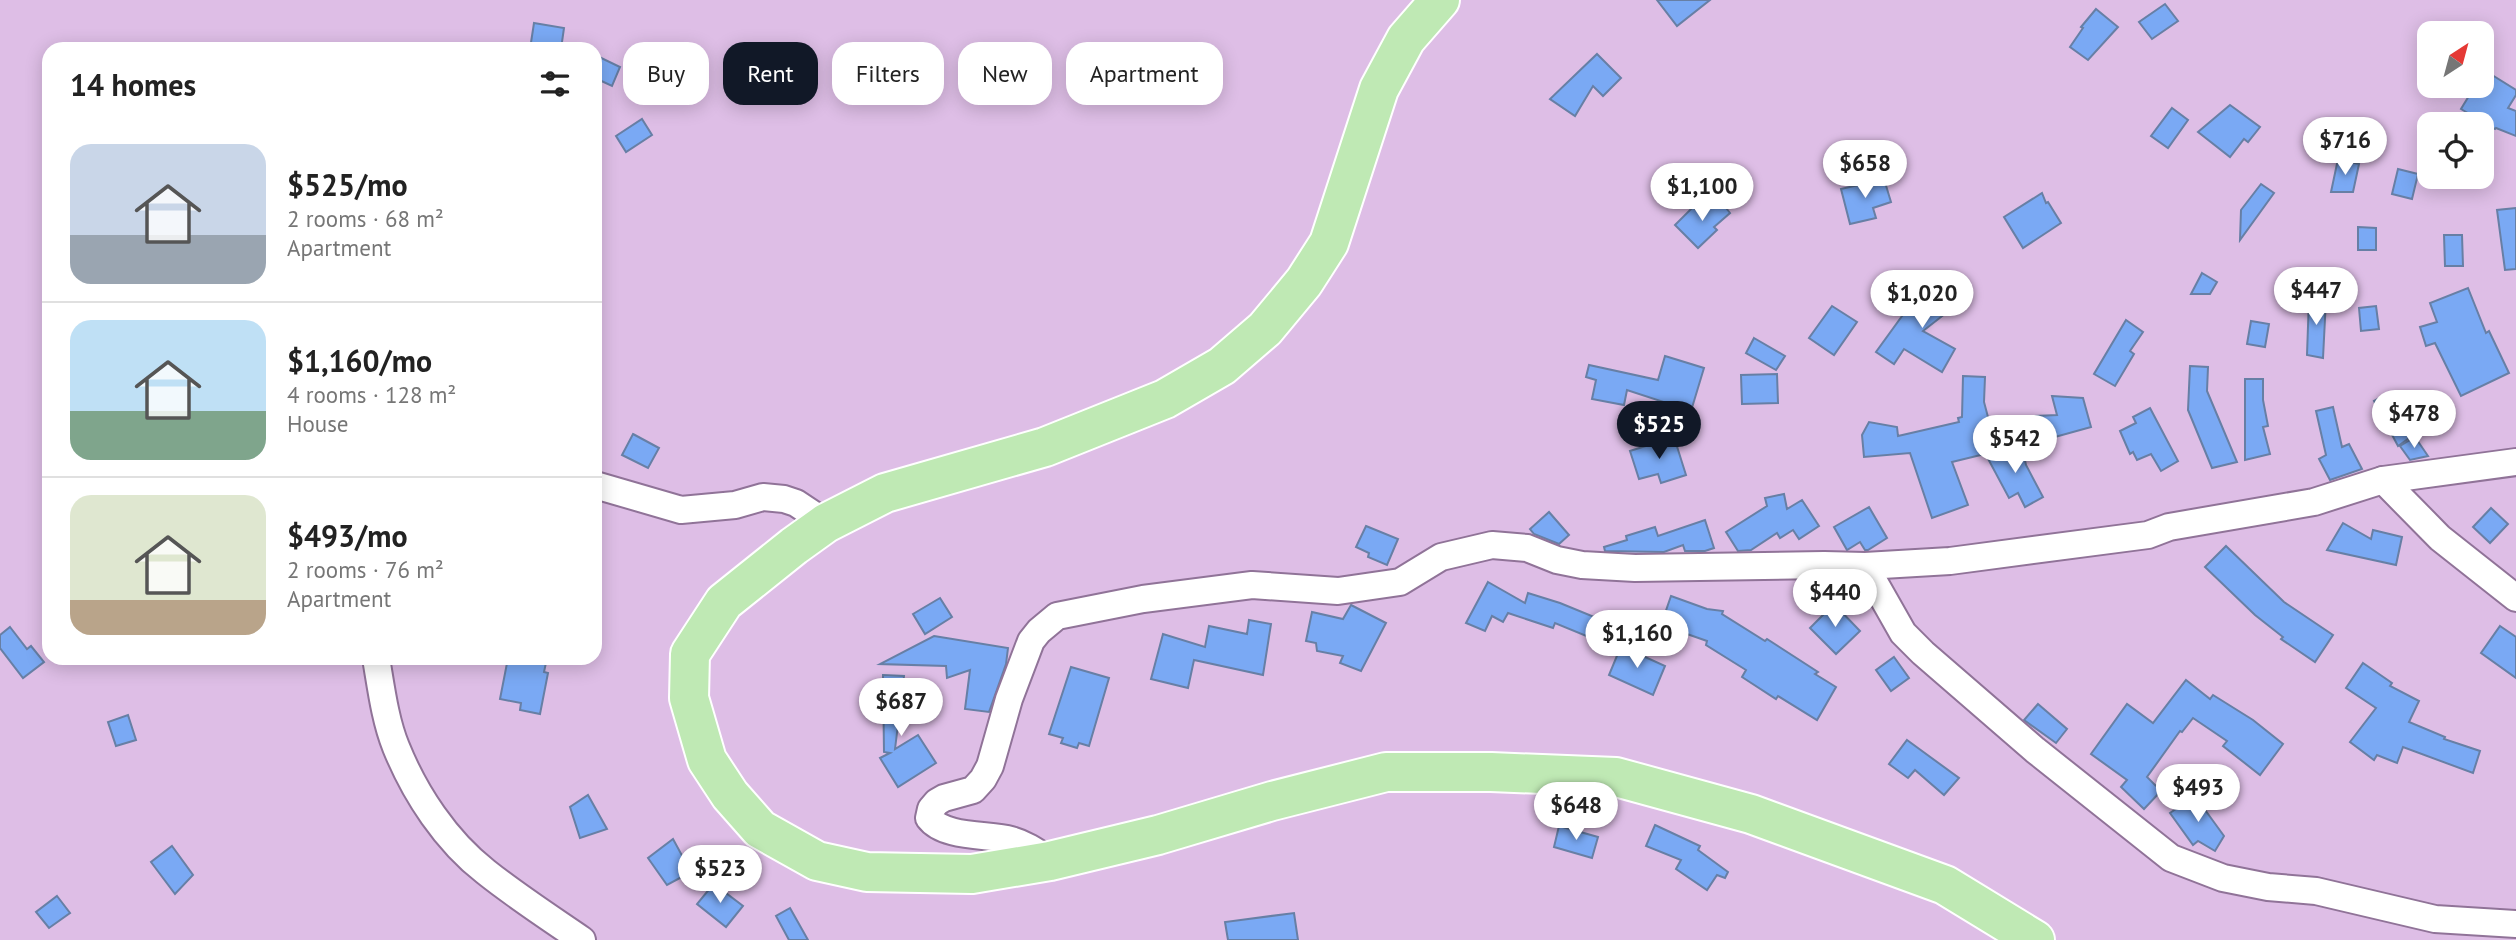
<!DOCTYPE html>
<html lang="en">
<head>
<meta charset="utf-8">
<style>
	:root { --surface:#fff; --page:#f2f2f2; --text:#222; --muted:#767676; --line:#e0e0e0; --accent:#111827 }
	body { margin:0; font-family:"PT Sans",sans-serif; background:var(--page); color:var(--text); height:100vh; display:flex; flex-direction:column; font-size:26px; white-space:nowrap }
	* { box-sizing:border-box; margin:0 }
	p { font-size:23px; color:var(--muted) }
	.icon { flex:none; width:38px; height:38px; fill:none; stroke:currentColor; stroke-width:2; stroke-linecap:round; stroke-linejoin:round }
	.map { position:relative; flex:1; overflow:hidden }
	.panel { position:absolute; left:42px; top:42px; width:560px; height:623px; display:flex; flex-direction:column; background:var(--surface); border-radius:21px; box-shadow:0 4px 18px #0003 }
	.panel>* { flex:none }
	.banner { position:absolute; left:623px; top:42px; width:665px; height:63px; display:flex; gap:14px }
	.needle { width:46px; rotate:36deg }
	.tools { position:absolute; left:2417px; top:21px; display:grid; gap:14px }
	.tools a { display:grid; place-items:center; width:77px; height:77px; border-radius:14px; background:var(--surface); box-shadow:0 4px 18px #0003; font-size:35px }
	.price { position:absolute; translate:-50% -60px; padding:0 16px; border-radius:24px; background:#fff; color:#222; font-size:23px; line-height:46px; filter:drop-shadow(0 2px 4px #0008) }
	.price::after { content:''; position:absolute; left:50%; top:42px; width:21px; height:16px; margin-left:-10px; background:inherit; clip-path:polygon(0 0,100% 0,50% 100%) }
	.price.current { background:var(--accent); color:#fff }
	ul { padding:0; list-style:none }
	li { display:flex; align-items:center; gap:21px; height:175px; padding:0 28px }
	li+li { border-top:2px solid var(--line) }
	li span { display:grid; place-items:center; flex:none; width:196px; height:140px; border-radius:21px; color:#555 }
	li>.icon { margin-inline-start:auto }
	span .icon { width:84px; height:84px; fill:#fffc; stroke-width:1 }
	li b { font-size:30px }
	h2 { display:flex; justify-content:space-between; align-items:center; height:84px; padding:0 28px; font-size:30px }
	.chip { padding:0 24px; border-radius:21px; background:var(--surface); box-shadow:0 4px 18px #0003; font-size:24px; line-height:63px }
	.chip.current { background:var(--accent); color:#fff }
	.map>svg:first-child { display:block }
</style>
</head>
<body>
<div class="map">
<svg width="2516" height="940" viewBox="0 0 2516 940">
	<rect width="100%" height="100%" fill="#debee6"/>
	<g fill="#7aa9f4" stroke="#677fa5" stroke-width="2">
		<path d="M1657,0H1710L1677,26Z"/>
		<path d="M2165,4L2178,21L2152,39L2139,22Z"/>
		<path d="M2096,9L2118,27L2088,60L2070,47L2083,28L2081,27Z"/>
		<path d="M534,23L564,28L561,49H530Z"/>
		<path d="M1597,54L1621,78L1603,96L1593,86L1575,116L1550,99Z"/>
		<path d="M595,55L620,67L612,86L595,78Z"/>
		<path d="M2484,70L2516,90V95L2508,108L2516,111V136L2496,128L2495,129L2461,109L2475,86H2482V74Z"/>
		<path d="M2230,105L2260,127L2248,142L2244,139L2230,157L2198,132Z"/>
		<path d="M2172,108L2188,120L2168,148L2151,136Z"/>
		<path d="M642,119L652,135L626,152L616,136Z"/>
		<path d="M2338,159L2359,164L2353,192H2331Z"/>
		<path d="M2398,169L2418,174L2412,199L2392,194Z"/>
		<path d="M1884,179L1891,202L1873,208L1876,218L1850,224L1841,189Z"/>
		<path d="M2261,184L2274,193L2240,240L2241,210Z"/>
		<path d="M2042,193L2046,203L2048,202L2061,223L2023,248L2004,217Z"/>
		<path d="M1719,199L1730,213L1714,227L1717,230L1698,248L1675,225L1693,207L1701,214Z"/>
		<path d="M2516,208V269L2505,270L2497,210Z"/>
		<path d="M2358,227L2376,228V250H2358Z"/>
		<path d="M2444,235H2462L2463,266H2445Z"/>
		<path d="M2202,273L2217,282L2210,294H2191Z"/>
		<path d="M1944,281L1960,302L1923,331L1955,349L1942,372L1904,349L1894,364L1876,352L1905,312Z"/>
		<path d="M2468,288L2486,333L2489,331L2509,373L2461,396L2435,343L2426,346L2420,327L2437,322L2430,303Z"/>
		<path d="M2309,298L2326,299L2323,358L2307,355Z"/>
		<path d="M1832,306L1857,322L1834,355L1809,338Z"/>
		<path d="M2376,306L2379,329L2361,331L2359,308Z"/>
		<path d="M2126,320L2143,332L2130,351L2134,354L2115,386L2094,374Z"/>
		<path d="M2251,321L2269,324L2265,347L2247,344Z"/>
		<path d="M1754,338L1785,356L1776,370L1746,353Z"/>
		<path d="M1665,356L1704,368L1691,411L1627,390L1624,405L1592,399L1596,380L1586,377L1589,365L1658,380Z"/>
		<path d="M2190,366L2208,367L2207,391L2237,462L2212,468L2188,410Z"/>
		<path d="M1777,374L1778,403L1742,404L1741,375Z"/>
		<path d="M1963,376L1985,377L1984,402L1997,451L1952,462L1968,505L1932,518L1910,453L1864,457L1862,435L1869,422L1897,427L1898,436L1959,422L1958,418L1962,417Z"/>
		<path d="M2245,379H2263V400L2268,426L2263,427L2270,454L2245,460Z"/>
		<path d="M2389,393L2412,436L2398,446L2374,401Z"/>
		<path d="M2052,396L2083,398L2091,427L2037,442L2035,416L2057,415Z"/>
		<path d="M2333,407L2342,447L2349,444L2362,469L2330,480L2319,459L2326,455L2316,411Z"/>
		<path d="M2150,408L2178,461L2161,471L2151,454L2137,460L2133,452L2130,454L2120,431L2136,423L2133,417Z"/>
		<path d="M633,434L659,448L648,468L622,455Z"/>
		<path d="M1674,437L1686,475L1661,483L1658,474L1639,479L1630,451Z"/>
		<path d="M2415,437L2428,456L2410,460L2400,446Z"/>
		<path d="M2022,447L2026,465L2043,497L2025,507L2018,493L2009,498L1986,455Z"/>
		<path d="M1784,494L1787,509L1802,500L1819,526L1799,539L1793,530L1780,538L1777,533L1751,550L1738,551L1726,532L1767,506L1765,498Z"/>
		<path d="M1869,507L1887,538L1868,550H1865L1860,542L1847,550L1834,527Z"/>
		<path d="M2491,508L2508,524L2490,543L2473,527Z"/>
		<path d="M1549,512L1569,535L1559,544L1534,534L1530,529Z"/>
		<path d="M1705,520L1714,548L1705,551H1685L1683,545L1664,552L1605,551L1604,547L1627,540L1626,536L1655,527L1658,536Z"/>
		<path d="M2343,523L2371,539L2373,530L2402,537L2396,565L2327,550Z"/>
		<path d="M1366,526L1398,539L1387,565L1368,557L1369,553L1356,547Z"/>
		<path d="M2226,546L2284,602L2333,635L2315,662L2281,639L2283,637L2255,615L2205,567Z"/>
		<path d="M1488,582L1525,603L1528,593L1560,603L1604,621L1596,640L1555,623L1553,628L1508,613L1503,622L1492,616L1485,631L1466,623Z"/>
		<path d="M1671,596L1707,609L1723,611L1722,614L1765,641L1767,639L1818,672L1815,674L1836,687L1817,720L1778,696L1776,699L1742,677L1746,670L1706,645L1707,641L1661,625Z"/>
		<path d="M940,598L952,617L925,634L913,614Z"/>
		<path d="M1834,604L1860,631L1836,654L1810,628Z"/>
		<path d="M1351,605L1386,623L1361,671L1340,663L1343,656L1317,651L1316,643L1306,641L1312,612L1343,619Z"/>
		<path d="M1249,620L1271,624L1263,675L1194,660L1188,688L1151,679L1163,634L1205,647L1209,626L1247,634Z"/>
		<path d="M2500,626L2516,637V678L2481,653Z"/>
		<path d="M10,627L27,649L31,646L44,662L23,678L0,648V635Z"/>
		<path d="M934,636L1008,648L1006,664L989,712L965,709L970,670L947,678L946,666L880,664Z"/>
		<path d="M1621,646L1665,666L1653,695L1609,675Z"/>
		<path d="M1894,657L1909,678L1891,691L1876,670Z"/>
		<path d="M508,658H547L544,672L548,673L540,714L520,710L521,703L500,699Z"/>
		<path d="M2363,663L2392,683L2390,686L2419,701L2409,722L2445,737L2444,739L2480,751L2473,773L2403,747L2397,763L2377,755L2374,760L2350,742L2376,708L2346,688Z"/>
		<path d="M1071,667L1109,678L1089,746L1079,743L1077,748L1061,743L1063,738L1049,734Z"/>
		<path d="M883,675L904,676L895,749L918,735L936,763L898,787L880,758L890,753L884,752Z"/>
		<path d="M2186,680L2210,699L2213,695L2253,720L2283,744L2260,775L2223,746L2227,741L2193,718L2182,732L2180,731L2147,777L2161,791L2144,809L2121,787L2127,780L2091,754L2127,704L2153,723Z"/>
		<path d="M2038,704L2067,729L2056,743L2024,720Z"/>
		<path d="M128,715L136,740L116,746L108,722Z"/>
		<path d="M1907,740L1959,778L1944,795L1915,770L1908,778L1889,764Z"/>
		<path d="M588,795L607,829L580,838L570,807Z"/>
		<path d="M2195,796L2224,836L2215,851L2198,841L2193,845L2170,813Z"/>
		<path d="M1655,825L1700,846L1698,850L1728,872L1725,878L1717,875L1707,890L1676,869L1681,860L1646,846Z"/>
		<path d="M1559,826L1598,837L1592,858L1554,847Z"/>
		<path d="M673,839L691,872L667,885L648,858Z"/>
		<path d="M172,846L193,875L175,894L151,862Z"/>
		<path d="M711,887H718L743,906L726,927L697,904Z"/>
		<path d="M57,896L70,913L49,928L36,912Z"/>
		<path d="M790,908L808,940H789L776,916Z"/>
		<path d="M1294,913L1298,940H1228L1225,922Z"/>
	</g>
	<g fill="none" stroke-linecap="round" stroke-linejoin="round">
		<g stroke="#907398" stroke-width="30">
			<g id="street">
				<path d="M2383,480L2440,538L2516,598"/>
				<path d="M595,485L681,510L735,505L763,497L784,499L796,503L826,523"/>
				<path d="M1865,566L1903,633L1923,653L2035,750L2171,858L2223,878L2268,887L2316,891L2435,919L2516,924"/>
				<path d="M376,658C381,687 385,720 396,747C415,794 446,841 486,872C516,896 550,918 582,940"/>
				<path d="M1050,861C1038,853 1026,844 1011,840C988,834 944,838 929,818L931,809L937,802L944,798L973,790L983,779L990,766L1009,699L1031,641L1039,631L1057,616L1143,599L1252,585L1338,591L1400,582L1441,557L1492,545L1527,548L1557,560L1582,565L1635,568L1824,565L1865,566L1950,561L2148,535L2169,527L2314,502L2383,480L2516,462"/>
			</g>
		</g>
		<g stroke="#fff" stroke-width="42">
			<path id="primary" d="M1440,0L1406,39L1379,89L1329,243L1304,282L1265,329L1222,366L1165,399L1045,447L885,493L826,523L794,546L724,602L690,654L689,698L707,760L730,795L760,829L817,861L867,872L972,874L1050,861L1158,835L1272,801L1386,772H1491L1616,777L1751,814L1945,885L2035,940"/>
		</g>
		<use href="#street" stroke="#fff" stroke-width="26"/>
		<use href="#primary" stroke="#bfe9b4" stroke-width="38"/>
	</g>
</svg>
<div class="tools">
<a><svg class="needle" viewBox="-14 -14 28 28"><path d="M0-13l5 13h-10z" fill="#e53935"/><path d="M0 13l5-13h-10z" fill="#767676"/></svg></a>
<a><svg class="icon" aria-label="locate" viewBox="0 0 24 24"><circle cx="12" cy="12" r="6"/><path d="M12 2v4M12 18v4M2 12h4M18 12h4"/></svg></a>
</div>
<b class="price" style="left:2345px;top:177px">$716</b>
<b class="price" style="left:1865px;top:200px">$658</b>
<b class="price" style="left:1702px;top:223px">$1,100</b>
<b class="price" style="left:2316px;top:327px">$447</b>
<b class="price" style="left:1922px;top:330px">$1,020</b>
<b class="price" style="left:2414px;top:450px">$478</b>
<b class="price current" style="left:1659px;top:461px">$525</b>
<b class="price" style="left:2015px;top:475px">$542</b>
<b class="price" style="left:1835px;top:629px">$440</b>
<b class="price" style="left:1637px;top:670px">$1,160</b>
<b class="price" style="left:901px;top:738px">$687</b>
<b class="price" style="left:2198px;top:824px">$493</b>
<b class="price" style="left:1576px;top:842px">$648</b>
<b class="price" style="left:720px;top:905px">$523</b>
<div class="banner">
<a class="chip">Buy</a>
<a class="chip current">Rent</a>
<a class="chip">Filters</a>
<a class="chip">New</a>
<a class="chip">Apartment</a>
</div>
<section class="panel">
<h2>14 homes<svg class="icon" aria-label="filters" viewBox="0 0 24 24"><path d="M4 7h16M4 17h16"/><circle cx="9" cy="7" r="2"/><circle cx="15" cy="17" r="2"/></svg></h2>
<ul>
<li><span style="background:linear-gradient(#c9d6e8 65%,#9aa5b1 0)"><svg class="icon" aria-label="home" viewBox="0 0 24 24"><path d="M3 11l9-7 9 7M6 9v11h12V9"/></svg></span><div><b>$525/mo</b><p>2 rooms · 68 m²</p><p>Apartment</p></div></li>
<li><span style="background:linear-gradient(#bfe0f5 65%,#7fa58c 0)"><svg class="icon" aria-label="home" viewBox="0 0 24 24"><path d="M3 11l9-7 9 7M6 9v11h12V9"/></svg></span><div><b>$1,160/mo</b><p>4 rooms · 128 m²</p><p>House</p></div></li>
<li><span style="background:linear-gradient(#dfe7d0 75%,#b9a48a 0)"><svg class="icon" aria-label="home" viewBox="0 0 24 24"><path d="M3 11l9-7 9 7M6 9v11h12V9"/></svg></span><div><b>$493/mo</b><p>2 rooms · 76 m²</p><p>Apartment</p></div></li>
</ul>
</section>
</div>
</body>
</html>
